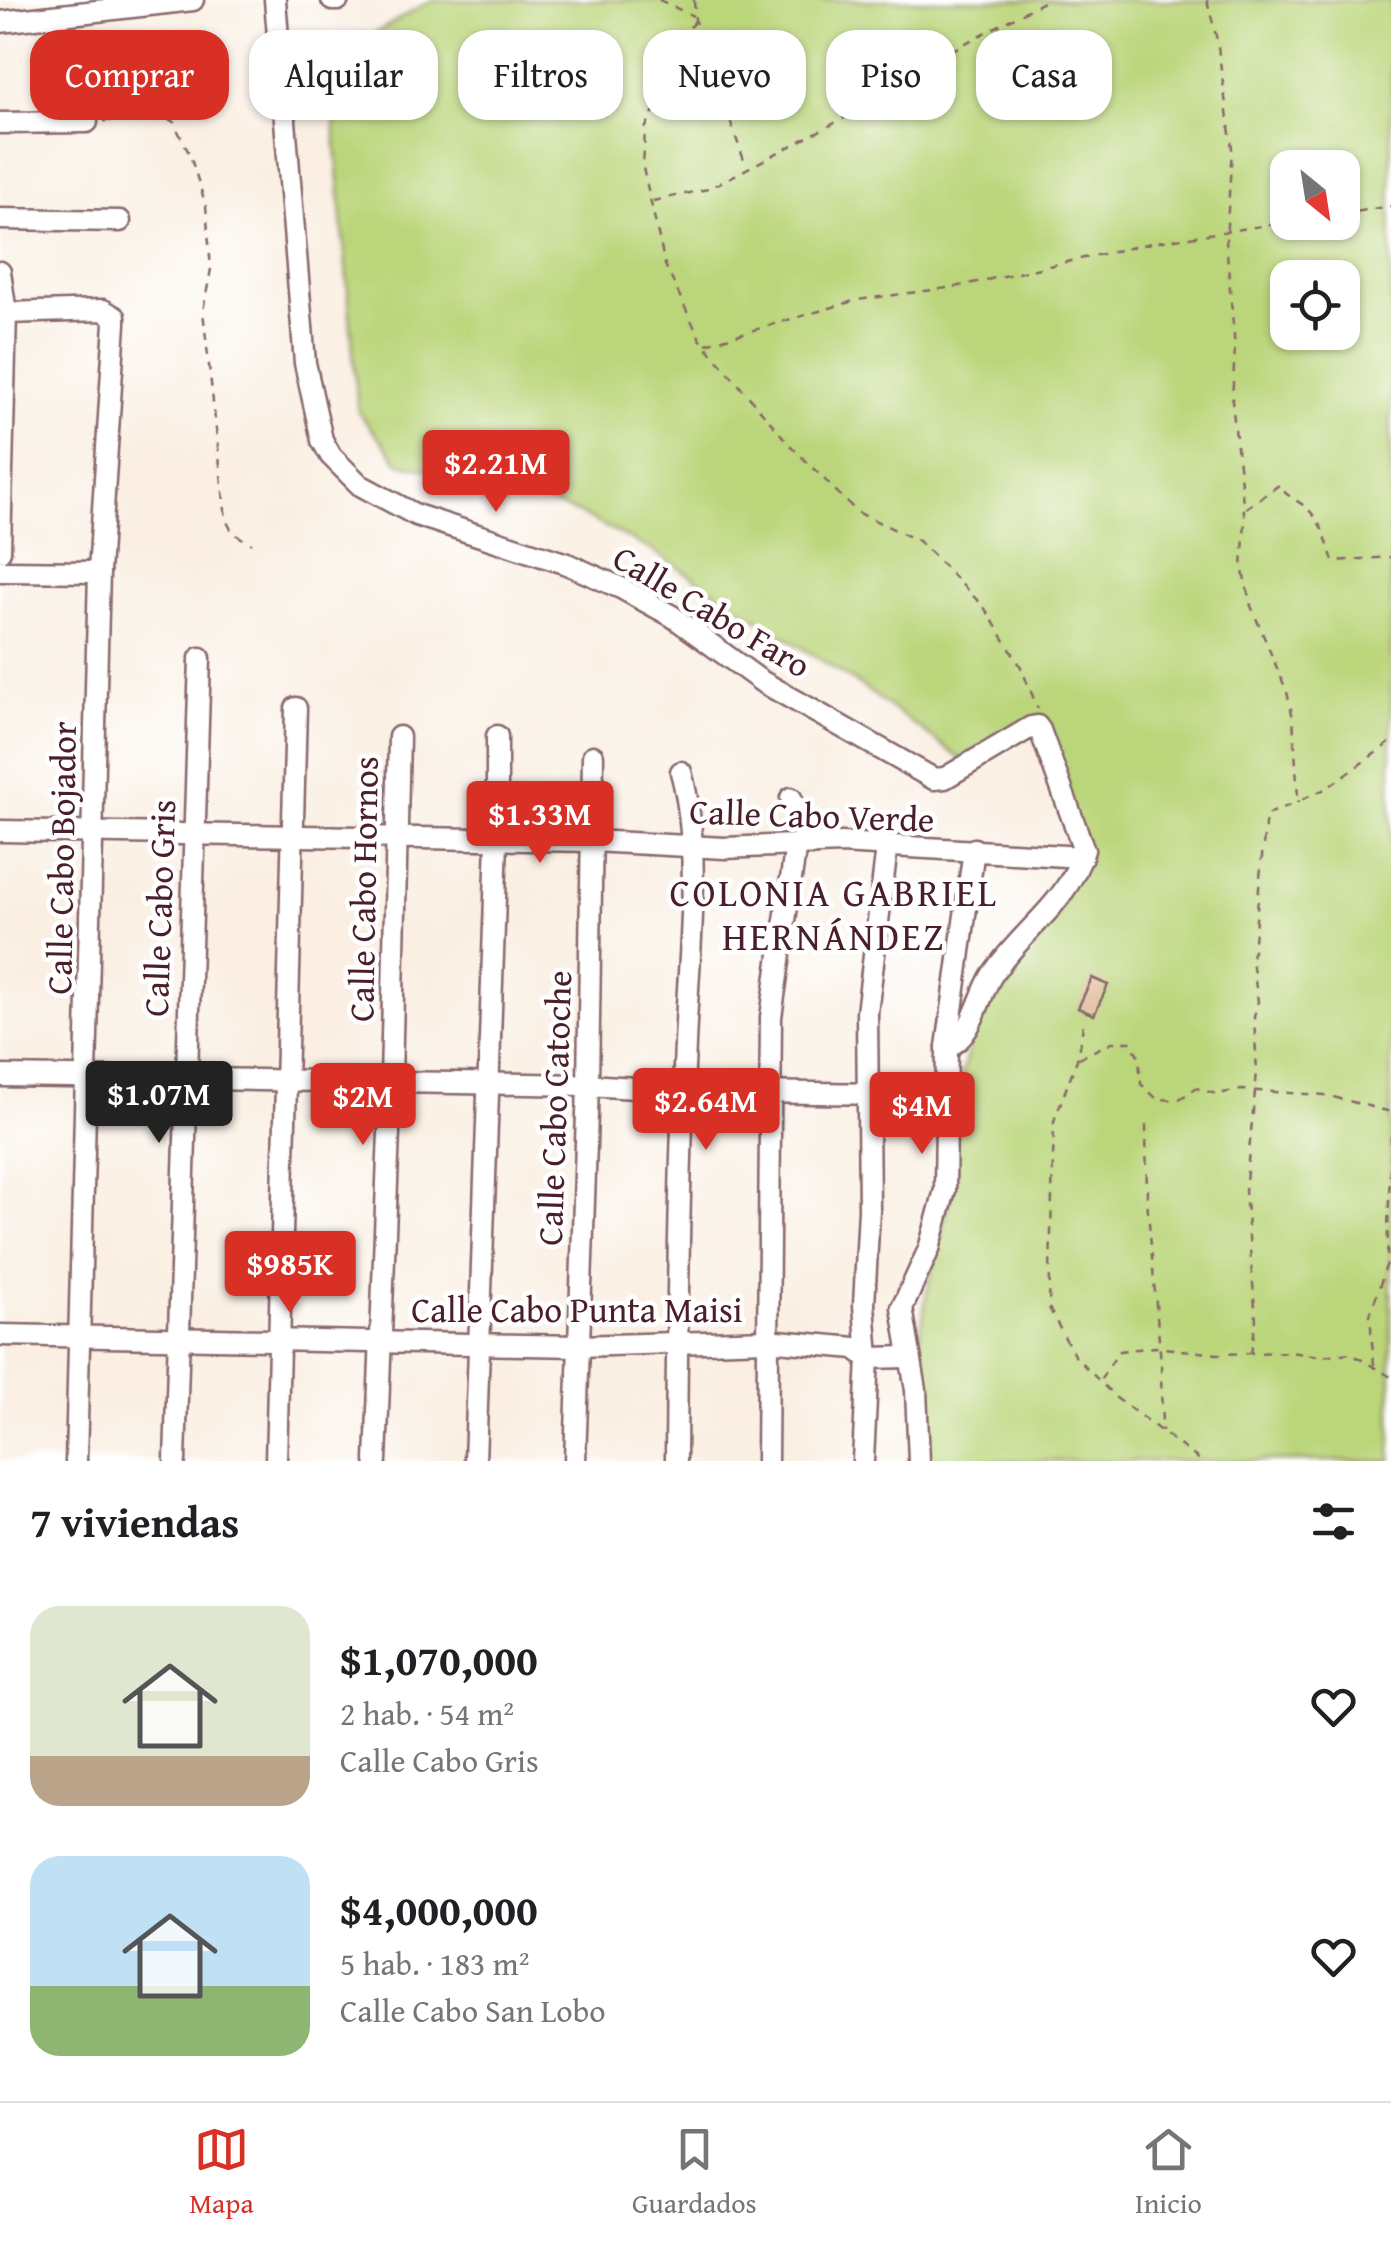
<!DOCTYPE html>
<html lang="es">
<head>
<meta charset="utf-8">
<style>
	:root { --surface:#fff; --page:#f2f2f2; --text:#202124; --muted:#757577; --line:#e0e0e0; --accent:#d93025 }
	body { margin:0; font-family:"Gentium Book Plus",serif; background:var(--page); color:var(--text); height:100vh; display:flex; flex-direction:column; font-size:38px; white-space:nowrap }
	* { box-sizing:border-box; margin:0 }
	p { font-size:32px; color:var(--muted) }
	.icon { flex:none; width:55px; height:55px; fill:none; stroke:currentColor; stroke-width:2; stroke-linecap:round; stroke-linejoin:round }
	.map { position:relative; height:1461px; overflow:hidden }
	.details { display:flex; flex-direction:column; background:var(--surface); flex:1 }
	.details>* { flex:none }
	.guide { position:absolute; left:30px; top:30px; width:1332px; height:90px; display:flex; gap:20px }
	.needle { width:65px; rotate:150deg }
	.fabs { position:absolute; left:1270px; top:150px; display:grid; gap:20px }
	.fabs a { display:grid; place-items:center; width:90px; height:90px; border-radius:20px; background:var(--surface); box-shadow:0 2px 8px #0004; font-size:50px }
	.price { position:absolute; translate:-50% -85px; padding:0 22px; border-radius:10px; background:var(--accent); color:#fff; font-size:32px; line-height:65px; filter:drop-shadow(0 2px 5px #0008) }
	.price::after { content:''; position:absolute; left:50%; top:60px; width:30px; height:22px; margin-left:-15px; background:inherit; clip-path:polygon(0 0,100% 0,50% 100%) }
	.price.current { background:#222; color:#fff }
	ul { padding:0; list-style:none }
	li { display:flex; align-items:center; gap:30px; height:250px; padding:0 30px }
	li span { display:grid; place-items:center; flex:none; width:280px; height:200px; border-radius:30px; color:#555 }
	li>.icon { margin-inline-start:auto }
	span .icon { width:120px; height:120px; fill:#fffc; stroke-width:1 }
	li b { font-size:42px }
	h2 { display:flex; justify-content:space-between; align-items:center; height:120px; padding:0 30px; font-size:42px }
	.chip { padding:0 35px; border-radius:30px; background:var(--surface); box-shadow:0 2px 8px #0004; font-size:35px; line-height:90px }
	.chip.current { background:var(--accent); color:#fff }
	.dock { display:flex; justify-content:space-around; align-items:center; height:140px; border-top:2px solid var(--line); background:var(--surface); font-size:28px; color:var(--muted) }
	.dock a { display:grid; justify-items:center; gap:5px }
	.dock .current { color:var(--accent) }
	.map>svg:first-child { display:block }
</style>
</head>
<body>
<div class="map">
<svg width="1391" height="1461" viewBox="0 0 1391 1461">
	<rect width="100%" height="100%" fill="#fff"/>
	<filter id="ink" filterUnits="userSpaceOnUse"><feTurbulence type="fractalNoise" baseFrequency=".01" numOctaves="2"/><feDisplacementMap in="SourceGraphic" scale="20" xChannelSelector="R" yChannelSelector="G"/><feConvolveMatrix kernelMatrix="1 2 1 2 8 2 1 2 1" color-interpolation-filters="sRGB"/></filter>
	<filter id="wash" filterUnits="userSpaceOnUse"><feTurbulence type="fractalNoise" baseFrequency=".0048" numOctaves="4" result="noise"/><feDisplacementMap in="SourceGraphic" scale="40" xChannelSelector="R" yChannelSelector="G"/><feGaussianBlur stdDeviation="2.25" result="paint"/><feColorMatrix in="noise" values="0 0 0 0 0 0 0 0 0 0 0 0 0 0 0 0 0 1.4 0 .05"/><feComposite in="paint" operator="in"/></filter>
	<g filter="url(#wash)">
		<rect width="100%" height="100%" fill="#faefe2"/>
		<path fill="#bbd57a" stroke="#827a52" stroke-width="2.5" fill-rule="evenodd" d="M432,0H1391V1461H922L917,1359L926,1296L950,1199L955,1100L967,1055L983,998L1087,858L1040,716L962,760L867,690L653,551L580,514L516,491L399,463L358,412L329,60ZM1288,168H1342V222H1288ZM1288,278H1342V332H1288Z"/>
		<g id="blocks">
			<path fill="#deb796" d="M1092,978L1108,985L1094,1015L1078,1008Z"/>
		</g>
	</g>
	<g filter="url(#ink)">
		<use href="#blocks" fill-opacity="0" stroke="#88686b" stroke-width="2.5"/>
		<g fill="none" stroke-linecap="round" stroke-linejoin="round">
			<g stroke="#88686b" stroke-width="25">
				<g id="minor">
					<path d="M275,0L305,363L322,440L331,456L360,485L416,515L567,564L621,588L672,616L761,681L934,779L945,778L1031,727L1037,726L1040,730L1084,850C1066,907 1024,927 992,975C978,997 973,1037 947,1047"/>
					<path d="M332,0H338"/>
					<path d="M0,22L193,0"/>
					<path d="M0,123L87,122"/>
					<path d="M0,219L120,221"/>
					<path d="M0,272L6,313L0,551"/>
					<path d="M6,313L103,310L115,317V323L99,572L76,1461"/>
					<path d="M0,571L99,572"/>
					<path d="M791,798L811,845"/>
					<path d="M0,831L592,841L725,848L841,843L1082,857"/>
					<path d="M0,1076L588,1085L683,1091L946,1095"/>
					<path d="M0,1335L579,1346L767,1340L855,1348L868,1358L910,1357"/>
					<path d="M175,1461L200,658"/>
					<path d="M276,1461L296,708"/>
					<path d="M376,1461L391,1081L399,737"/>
					<path d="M475,1461L497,841V736"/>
					<path d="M575,1461L588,1085L593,756"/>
					<path d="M676,1461C677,1322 679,1183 685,1044C688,961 703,851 681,772"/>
					<path d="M767,1461L771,1017L796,844"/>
					<path d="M863,1461L868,1358L864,1305L869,1210L867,1013L887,847"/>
					<path d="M919,1461L916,1390L902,1308L929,1249L945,1190L947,1047L974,849"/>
				</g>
			</g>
			<g stroke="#88686b" stroke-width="2.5" stroke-dasharray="8 8" stroke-linecap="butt">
				<path d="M659,0L693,16"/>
				<path d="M694,0L695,21L746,166"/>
				<path d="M1207,0L1217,40L1232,148L1226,241L1235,348L1232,401L1245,521L1242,567L1251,606L1287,692L1293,718L1298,798L1301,800L1327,788L1391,742"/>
				<path d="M695,21L682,36L671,76L645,129L643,168L665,265L700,339L789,444L857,512L919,541L984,607L1020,665L1038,709"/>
				<path d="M104,121L163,118L173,121L190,155L206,206L211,269L203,311L226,520L233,533L252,544"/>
				<path d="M653,201L708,189L852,114L949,52L1047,0"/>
				<path d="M1342,214L1391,206"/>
				<path d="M706,344L857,300L955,287L1156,242L1288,222"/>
				<path d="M1246,508L1279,485C1286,496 1292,497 1303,505C1322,520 1326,539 1333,561L1391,557"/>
				<path d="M1083,1025L1079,1054L1054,1121L1049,1308L1074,1355L1115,1397L1201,1461"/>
				<path d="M1079,1058L1112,1042H1131L1139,1057L1141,1084L1157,1099L1178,1100L1196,1088L1216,1094L1241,1090L1325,1095L1391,1112"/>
				<path d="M1146,1125L1147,1199L1161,1363L1162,1431"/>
				<path d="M1251,1354L1256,1319L1245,1191L1257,1072L1254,1017L1258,1001L1252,961L1266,815L1300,801"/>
				<path d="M1374,1365L1370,1315L1387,1263L1391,1135"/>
				<path d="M1101,1379L1119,1351L1155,1347L1217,1354L1290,1352L1321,1356L1350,1353L1391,1377"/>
			</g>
			<use href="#minor" stroke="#fff" stroke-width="20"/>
		</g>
	</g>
	<g text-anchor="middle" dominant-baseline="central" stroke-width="9" stroke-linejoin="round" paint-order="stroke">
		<g font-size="35" fill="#4a1f2b" stroke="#fff">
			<text transform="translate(712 611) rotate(31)">Calle Cabo Faro</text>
			<text transform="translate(812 815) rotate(2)">Calle Cabo Verde</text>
			<text transform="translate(61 858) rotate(-89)">Calle Cabo Bojador</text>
			<text transform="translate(363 889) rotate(-89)">Calle Cabo Hornos</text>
			<text transform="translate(159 908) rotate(-88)">Calle Cabo Gris</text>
			<text transform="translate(554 1108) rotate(-88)">Calle Cabo Catoche</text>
			<text x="577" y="1309">Calle Cabo Punta Maisi</text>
		</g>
		<g font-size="38" letter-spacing="2.5" fill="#4a1f2b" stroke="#fff">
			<text x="834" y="892">COLONIA GABRIEL<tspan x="834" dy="44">HERNÁNDEZ</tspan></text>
		</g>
	</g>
</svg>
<div class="fabs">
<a><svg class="needle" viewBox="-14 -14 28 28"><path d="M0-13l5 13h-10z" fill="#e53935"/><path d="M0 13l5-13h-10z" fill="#757577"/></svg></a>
<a><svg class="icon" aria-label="locate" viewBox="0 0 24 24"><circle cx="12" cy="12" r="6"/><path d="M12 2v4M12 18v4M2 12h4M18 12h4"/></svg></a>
</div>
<b class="price" style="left:496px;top:515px">$2.21M</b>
<b class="price" style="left:540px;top:866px">$1.33M</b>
<b class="price current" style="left:159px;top:1146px">$1.07M</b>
<b class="price" style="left:363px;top:1148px">$2M</b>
<b class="price" style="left:706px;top:1153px">$2.64M</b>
<b class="price" style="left:922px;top:1157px">$4M</b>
<b class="price" style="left:290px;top:1316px">$985K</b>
<div class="guide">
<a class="chip current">Comprar</a>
<a class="chip">Alquilar</a>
<a class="chip">Filtros</a>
<a class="chip">Nuevo</a>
<a class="chip">Piso</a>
<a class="chip">Casa</a>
</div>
</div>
<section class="details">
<h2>7 viviendas<svg class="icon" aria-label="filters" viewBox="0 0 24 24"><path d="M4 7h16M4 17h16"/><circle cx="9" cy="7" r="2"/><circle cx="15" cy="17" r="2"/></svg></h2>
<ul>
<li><span style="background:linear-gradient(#dfe7d0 75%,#b9a48a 0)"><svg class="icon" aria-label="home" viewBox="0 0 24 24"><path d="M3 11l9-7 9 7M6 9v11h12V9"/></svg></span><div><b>$1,070,000</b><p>2 hab. · 54 m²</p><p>Calle Cabo Gris</p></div><svg class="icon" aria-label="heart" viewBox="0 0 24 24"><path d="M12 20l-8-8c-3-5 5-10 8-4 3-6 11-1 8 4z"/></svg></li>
<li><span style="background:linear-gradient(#bfe0f5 65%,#8fb573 0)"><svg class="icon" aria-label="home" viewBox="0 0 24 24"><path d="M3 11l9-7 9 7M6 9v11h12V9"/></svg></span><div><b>$4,000,000</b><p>5 hab. · 183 m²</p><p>Calle Cabo San Lobo</p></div><svg class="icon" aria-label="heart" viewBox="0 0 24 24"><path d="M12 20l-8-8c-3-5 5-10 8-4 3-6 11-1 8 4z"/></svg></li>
</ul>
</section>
<nav class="dock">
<a class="current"><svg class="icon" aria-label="map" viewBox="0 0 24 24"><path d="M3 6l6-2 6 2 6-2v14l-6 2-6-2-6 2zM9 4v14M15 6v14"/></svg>Mapa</a>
<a><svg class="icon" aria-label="saved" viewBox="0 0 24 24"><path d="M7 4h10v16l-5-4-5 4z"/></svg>Guardados</a>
<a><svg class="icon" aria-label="home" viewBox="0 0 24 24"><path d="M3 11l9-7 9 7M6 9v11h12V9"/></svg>Inicio</a>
</nav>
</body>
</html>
